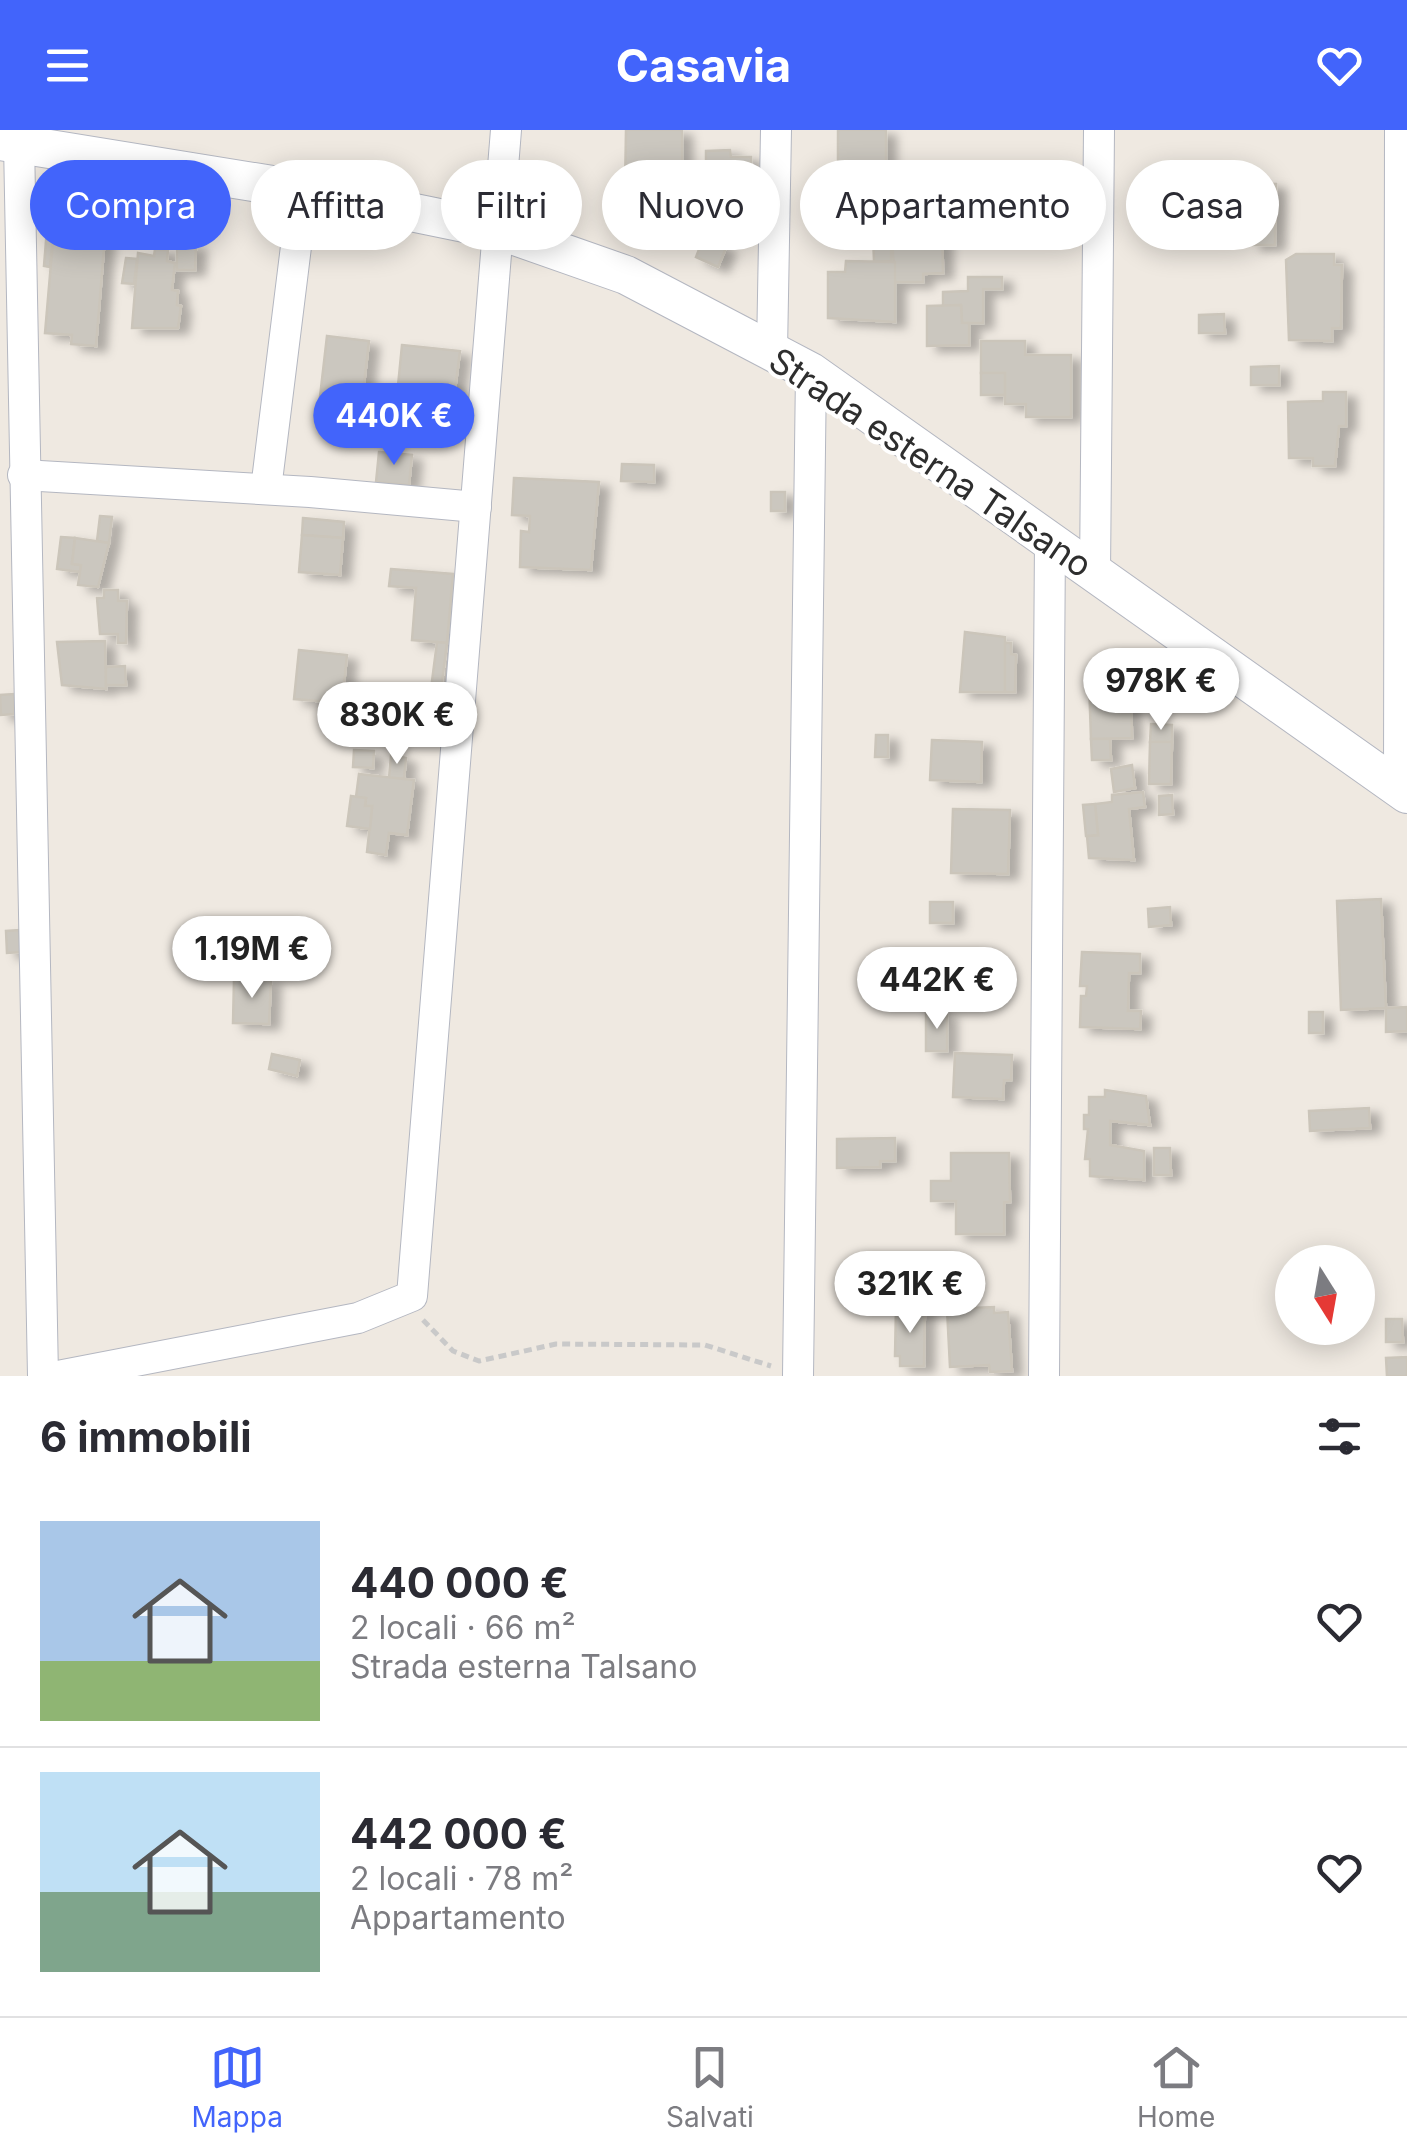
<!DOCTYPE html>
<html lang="it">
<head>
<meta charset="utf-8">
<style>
	:root { --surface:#fff; --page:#f2f2f3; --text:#2b2b33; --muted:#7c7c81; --line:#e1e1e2; --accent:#4264fb }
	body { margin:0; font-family:Inter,sans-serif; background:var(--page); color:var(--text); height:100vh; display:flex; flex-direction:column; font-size:38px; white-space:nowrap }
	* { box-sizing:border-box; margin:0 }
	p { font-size:32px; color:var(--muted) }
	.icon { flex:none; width:55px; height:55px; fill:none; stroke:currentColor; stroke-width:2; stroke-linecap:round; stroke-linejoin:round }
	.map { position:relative; height:1246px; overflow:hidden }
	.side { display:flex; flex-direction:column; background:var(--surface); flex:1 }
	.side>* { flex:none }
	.top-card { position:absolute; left:30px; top:30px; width:1348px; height:90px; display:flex; gap:20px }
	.needle { width:65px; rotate:169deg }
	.controls { position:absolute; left:1275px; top:1115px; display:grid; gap:20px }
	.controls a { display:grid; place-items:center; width:100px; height:100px; border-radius:50%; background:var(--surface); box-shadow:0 5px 25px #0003; font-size:50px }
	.price { position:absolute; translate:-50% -85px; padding:0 22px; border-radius:35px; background:#fff; color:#222; font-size:32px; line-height:65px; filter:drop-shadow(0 2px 5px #0008) }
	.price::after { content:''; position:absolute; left:50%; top:60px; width:30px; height:22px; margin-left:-15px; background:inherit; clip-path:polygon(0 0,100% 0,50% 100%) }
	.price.active { background:var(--accent); color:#fff }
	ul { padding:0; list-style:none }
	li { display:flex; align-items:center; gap:30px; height:250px; padding:0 40px }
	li+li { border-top:2px solid var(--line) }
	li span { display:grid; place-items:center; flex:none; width:280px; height:200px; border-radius:0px; color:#555 }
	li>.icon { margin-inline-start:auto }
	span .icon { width:120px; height:120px; fill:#fffc; stroke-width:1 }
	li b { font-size:42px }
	h2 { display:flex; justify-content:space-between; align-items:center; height:120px; padding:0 40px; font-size:42px }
	.pill { padding:0 35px; border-radius:45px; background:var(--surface); box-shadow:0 5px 25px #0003; font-size:35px; line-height:90px }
	.pill.active { background:var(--accent); color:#fff }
	header { display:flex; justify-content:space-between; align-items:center; height:130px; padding:0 40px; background:var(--accent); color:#fff; font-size:45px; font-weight:700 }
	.menu { display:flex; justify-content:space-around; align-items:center; height:140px; border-top:2px solid var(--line); background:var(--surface); font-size:28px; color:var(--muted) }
	.menu a { display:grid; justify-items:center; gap:5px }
	.menu .active { color:var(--accent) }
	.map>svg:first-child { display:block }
</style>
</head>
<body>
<header><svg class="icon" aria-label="menu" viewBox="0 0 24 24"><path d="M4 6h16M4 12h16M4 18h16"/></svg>Casavia<svg class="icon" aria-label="heart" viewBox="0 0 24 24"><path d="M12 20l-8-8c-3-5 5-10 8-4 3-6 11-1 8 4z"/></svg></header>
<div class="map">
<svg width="1407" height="1246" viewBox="0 0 1407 1246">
	<defs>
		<filter id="shadow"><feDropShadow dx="10" dy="5.5" stdDeviation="5" flood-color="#0004"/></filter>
	</defs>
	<rect width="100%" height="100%" fill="#efe9e1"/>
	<g fill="#cbc7bf" stroke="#cbc5ba" stroke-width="2.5" filter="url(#shadow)">
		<path d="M626,0H682V59L625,58Z"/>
		<rect x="838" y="0" width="48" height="34"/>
		<path d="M730,20L731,27H751V85H706V21Z"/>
		<path d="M953,40H1018V65H974V72H953Z"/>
		<path d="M1018,40H1029V78H988L987,65H1018Z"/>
		<path d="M1252,53L1276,54L1275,115H1251Z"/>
		<path d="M974,65H983V82L956,83V72H974Z"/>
		<path d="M190,66L203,68L200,97L186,96Z"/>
		<path d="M942,82L943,143L923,144V152H895L890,83Z"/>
		<path d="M47,98L82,101L81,113L53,110L50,137L44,136Z"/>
		<path d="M82,104L105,106L96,216L71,214L72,205L45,203L53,110L81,113Z"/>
		<path d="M873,105H891V131L874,132Z"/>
		<path d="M703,109L726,118L718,137L696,127Z"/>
		<path d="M177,115H196L195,140H177Z"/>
		<path d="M155,119L168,120L167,131L175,133L172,160L178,161L177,175L181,176L178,198H132L138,123L154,126Z"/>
		<path d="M1296,124H1334V135H1342L1341,198H1332V211L1289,210L1286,130Z"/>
		<path d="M126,128L137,129L134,154L122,153Z"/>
		<path d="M846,131L895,132V192L828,188V142H845Z"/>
		<path d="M968,147H1002V159H983V193H962L961,175L943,176V162L968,161Z"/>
		<path d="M961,175L962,193H969V215L927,216V176Z"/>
		<path d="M1224,184L1225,203H1199V185Z"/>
		<path d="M327,206L369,211L359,298L317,293Z"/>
		<path d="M981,211H1025V225H1071V287H1026V274H1005V243H981Z"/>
		<path d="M402,215L460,221L454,268L459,269L457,286L435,284L436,275L422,273L421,278L396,276Z"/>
		<path d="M1279,236V255H1251V237Z"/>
		<rect x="981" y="243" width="24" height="22"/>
		<path d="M1323,262H1346V296H1339L1335,336H1313V328H1289L1288,272L1323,271Z"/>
		<path d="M379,322L412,325L409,355L376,352Z"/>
		<path d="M622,334L654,335V352L621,351Z"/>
		<path d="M514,348L599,352L591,440L520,437L521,401L529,402L530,386L512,385Z"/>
		<rect x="771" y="362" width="14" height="19"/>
		<path d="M100,386L112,387L109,413L97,411Z"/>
		<path d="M303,388L344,392L343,408L302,405Z"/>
		<path d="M302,405L343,408L340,445L299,442Z"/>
		<path d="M61,407L75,408L72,434L81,435L80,442L57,439Z"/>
		<path d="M75,408L109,413L98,457L78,455L81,435L72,434Z"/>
		<path d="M391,439L453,444L447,513L412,510L416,458L389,456Z"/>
		<path d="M104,460H118V471H127L126,513H118V504H100L97,468H104Z"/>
		<path d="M965,502L1005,507V562H960Z"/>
		<path d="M105,511L106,559L62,555L57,512Z"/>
		<path d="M437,512L447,513L441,560L431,559Z"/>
		<path d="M1005,513H1011V524L1016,525L1015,562H1005Z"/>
		<path d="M299,520L347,525L342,573L294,569Z"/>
		<path d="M125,536L126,555H106V537Z"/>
		<path d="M1115,550V559H1131L1132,608L1091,609L1089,551Z"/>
		<path d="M14,564V584L1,585L0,565Z"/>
		<path d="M1151,594L1172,595V612H1150Z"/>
		<path d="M876,605H888V627H875Z"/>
		<path d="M1091,609H1110L1111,630H1092Z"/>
		<path d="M932,610L982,612L981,652L930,650Z"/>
		<path d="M1150,612H1172L1171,654H1149Z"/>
		<path d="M354,620L374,621L373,638L353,637Z"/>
		<path d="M391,625L406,628L404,649L389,648Z"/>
		<path d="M1132,635L1135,658L1114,662L1111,639Z"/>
		<path d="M359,644L414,650L407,705L389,703L386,725L367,722L372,676H365L366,668L356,667Z"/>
		<path d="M1143,662L1145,677L1129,679L1134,730L1089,728L1087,706L1098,705L1095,674L1112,672V665Z"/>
		<path d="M1172,665L1173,684L1159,685V666Z"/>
		<path d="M351,666L366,668L365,676H372L370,699L347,696Z"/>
		<path d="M1095,674L1098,705L1086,706L1083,675Z"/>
		<path d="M953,679L1010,680L1008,744L951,743Z"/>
		<path d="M1381,769L1386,878L1341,880L1337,771Z"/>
		<rect x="930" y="772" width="23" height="21"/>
		<path d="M1170,777L1171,795L1149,797L1148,779Z"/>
		<path d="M19,800L21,822L7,823L6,801Z"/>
		<path d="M1082,822L1140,824V843H1129L1128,881H1141L1140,899L1080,897L1081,866H1086L1087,856H1080Z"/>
		<path d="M234,849L271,850L269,894L233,893Z"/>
		<path d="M1407,877V901L1386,902V878Z"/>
		<path d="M947,882V921H926V883Z"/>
		<rect x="1309" y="882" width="14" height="21"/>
		<path d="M955,923L1012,925L1011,950H1004L1003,969L953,967Z"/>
		<path d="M272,924L300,930L297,946L269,939Z"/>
		<path d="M1105,960L1146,966L1150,995L1110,991V1015L1144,1021V1050L1090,1046V1029H1085L1088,999H1084V985H1089V967H1105Z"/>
		<path d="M1369,978L1370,998L1310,1001L1309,981Z"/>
		<path d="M895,1008V1031H880V1037L837,1038V1009Z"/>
		<path d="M1154,1018H1170L1171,1045H1154Z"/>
		<path d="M951,1023H1009L1010,1072H1004V1104H956V1071H931V1051H951Z"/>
		<path d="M913,1153L937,1154V1175L913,1170Z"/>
		<path d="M896,1177H925L924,1236H900V1226H895Z"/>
		<path d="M994,1177V1183L1008,1182L1012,1241L990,1242L989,1235L950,1237L947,1179Z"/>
		<path d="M1386,1189H1402L1403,1212H1386Z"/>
		<path d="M1407,1227V1246H1387L1386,1228Z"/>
	</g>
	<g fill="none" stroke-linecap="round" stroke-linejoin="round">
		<g stroke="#b4b7c1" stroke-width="32">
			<g id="minor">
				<path d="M19,13L43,1246"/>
				<path d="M772,221L776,0"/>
				<path d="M23,345L310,362L476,377"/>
				<path d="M266,359L303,60"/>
				<path d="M1095,443L1099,0"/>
				<path d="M1399,659L1400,0"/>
				<path d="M58,1246L358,1188L412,1166L506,0"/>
				<path d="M798,1246L811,242"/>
				<path d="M1044,1246L1050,410"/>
			</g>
		</g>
		<g stroke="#b4b7c1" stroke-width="40">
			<path id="tertiary" d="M0,11L303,60L498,100L626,145L811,242L1407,664"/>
		</g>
		<path stroke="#c9c9c9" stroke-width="5" stroke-dasharray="8 5" stroke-linecap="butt" d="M423,1190L453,1221L479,1231L556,1214L705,1215L771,1236"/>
		<use href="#minor" stroke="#fff" stroke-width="30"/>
		<use href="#tertiary" stroke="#fff" stroke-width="38"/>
	</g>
	<g text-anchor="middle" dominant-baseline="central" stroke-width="8" stroke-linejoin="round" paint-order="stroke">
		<g font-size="35" fill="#2e2e2e" stroke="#fff">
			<text transform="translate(931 332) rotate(34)">Strada esterna Talsano</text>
		</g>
	</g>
</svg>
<div class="controls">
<a><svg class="needle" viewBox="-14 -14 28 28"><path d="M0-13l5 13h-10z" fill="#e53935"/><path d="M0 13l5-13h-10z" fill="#7c7c81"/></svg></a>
</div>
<b class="price active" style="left:394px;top:338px">440K €</b>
<b class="price" style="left:1161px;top:603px">978K €</b>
<b class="price" style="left:397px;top:637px">830K €</b>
<b class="price" style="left:252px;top:871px">1.19M €</b>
<b class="price" style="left:937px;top:902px">442K €</b>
<b class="price" style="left:910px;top:1206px">321K €</b>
<div class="top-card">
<a class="pill active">Compra</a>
<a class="pill">Affitta</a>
<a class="pill">Filtri</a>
<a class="pill">Nuovo</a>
<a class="pill">Appartamento</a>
<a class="pill">Casa</a>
</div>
</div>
<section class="side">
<h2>6 immobili<svg class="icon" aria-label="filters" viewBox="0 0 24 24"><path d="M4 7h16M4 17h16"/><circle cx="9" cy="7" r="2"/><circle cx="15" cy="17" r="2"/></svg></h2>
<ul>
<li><span style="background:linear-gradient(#a9c7e8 70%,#8fb573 0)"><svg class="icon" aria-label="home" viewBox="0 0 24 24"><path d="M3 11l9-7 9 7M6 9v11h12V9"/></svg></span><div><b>440 000 €</b><p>2 locali · 66 m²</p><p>Strada esterna Talsano</p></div><svg class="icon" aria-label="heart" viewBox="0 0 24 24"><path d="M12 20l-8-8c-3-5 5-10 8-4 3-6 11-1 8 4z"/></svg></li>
<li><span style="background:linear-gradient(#bfe0f5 60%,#7fa58c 0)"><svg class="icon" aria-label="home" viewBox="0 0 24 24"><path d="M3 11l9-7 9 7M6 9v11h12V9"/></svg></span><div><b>442 000 €</b><p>2 locali · 78 m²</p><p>Appartamento</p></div><svg class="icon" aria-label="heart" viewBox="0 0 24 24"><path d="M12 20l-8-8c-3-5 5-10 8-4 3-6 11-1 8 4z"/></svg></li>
</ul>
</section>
<nav class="menu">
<a class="active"><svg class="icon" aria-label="map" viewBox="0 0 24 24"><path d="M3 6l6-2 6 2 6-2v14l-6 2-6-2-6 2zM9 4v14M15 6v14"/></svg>Mappa</a>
<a><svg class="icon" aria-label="saved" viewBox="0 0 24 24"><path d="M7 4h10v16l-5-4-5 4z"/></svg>Salvati</a>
<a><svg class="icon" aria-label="home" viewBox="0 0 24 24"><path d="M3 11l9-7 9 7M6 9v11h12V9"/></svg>Home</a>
</nav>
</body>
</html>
